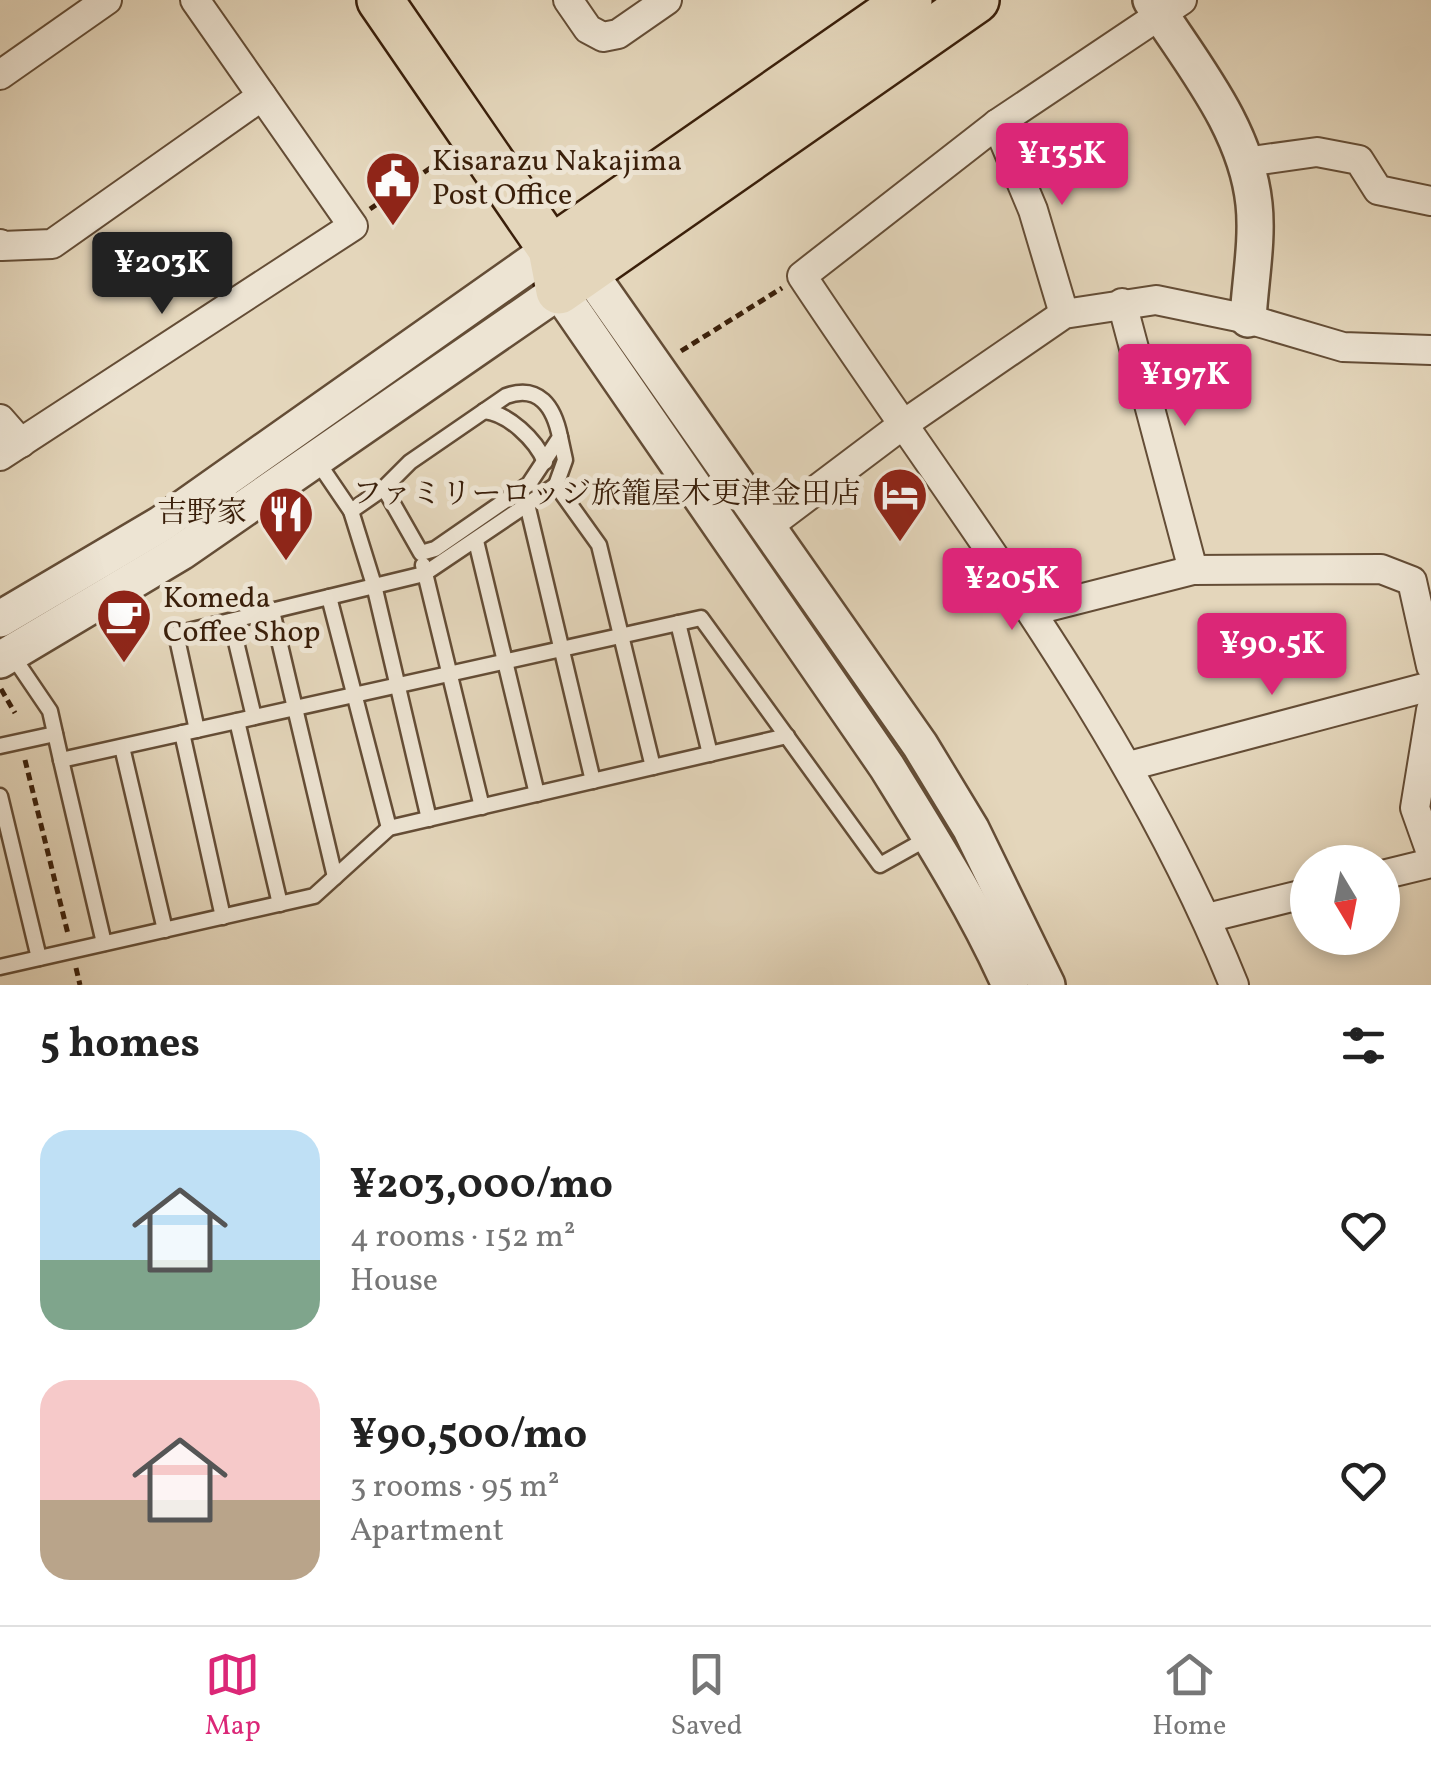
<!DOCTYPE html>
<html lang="en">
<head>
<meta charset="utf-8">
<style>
	:root { --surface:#fff; --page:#f6f6f6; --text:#222; --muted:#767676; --line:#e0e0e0; --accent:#db2777 }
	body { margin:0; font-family:Vollkorn,"Noto Serif JP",serif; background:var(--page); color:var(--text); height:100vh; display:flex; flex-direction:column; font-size:38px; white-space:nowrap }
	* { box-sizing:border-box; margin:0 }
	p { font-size:32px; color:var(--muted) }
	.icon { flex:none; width:55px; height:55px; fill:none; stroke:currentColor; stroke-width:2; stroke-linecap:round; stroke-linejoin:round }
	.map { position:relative; height:985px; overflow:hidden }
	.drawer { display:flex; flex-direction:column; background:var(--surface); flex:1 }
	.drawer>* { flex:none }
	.needle { width:65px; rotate:170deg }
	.tools { position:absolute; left:1290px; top:845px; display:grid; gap:20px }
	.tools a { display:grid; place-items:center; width:110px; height:110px; border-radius:50%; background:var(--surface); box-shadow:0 5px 15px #0003; font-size:50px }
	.price { position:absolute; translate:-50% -85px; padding:0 22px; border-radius:10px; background:var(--accent); color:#fff; font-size:32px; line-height:65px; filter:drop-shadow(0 2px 5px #0008) }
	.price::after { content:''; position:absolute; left:50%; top:60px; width:30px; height:22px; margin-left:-15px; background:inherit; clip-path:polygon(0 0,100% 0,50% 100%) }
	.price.active { background:#222; color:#fff }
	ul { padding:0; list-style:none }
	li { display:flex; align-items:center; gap:30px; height:250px; padding:0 40px }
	li span { display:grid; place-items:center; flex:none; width:280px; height:200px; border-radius:30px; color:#555 }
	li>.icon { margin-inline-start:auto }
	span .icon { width:120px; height:120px; fill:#fffc; stroke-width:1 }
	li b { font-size:42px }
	h2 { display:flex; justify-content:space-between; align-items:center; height:120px; padding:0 40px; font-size:42px }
	.menu { display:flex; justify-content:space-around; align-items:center; height:140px; border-top:2px solid var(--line); background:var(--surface); font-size:28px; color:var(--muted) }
	.menu a { display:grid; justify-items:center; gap:5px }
	.menu .active { color:var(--accent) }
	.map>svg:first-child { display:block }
</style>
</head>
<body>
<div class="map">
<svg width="1431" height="985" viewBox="0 0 1431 985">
	<rect width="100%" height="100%" fill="#e4d6bb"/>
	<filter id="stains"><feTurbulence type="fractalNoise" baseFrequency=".002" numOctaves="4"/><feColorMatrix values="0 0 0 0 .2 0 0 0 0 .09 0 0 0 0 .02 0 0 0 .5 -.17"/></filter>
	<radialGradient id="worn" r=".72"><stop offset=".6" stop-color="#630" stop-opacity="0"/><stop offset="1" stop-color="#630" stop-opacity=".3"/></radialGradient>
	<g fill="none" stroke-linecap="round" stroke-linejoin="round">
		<g stroke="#644d36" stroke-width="19">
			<g id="service">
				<path d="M484,411C508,413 536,440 545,462"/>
				<path d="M317,461L351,511L374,585L429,819"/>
				<path d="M556,485L565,460L560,437"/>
				<path d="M527,504L593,781"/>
				<path d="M351,511L384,488L410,462L506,396C539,384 554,407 560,437L529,484L435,549L421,553L384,488"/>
				<path d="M476,541L537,794"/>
				<path d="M423,565L482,807"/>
				<path d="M329,597L389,828"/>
				<path d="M272,611L335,877"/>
				<path d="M231,621L254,717"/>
				<path d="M678,623L710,754"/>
				<path d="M12,655L50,711L61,760L701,618L880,865L930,837"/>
				<path d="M237,721L280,904"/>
				<path d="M197,730L176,634L424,574L556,485L599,545L653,767"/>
				<path d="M182,733L223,917"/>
				<path d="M0,746L55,734"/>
				<path d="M122,747L165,930"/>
				<path d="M61,760L104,943"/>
				<path d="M0,796L39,958"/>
				<path d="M0,967L314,896L389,828L787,736"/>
			</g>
		</g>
		<g stroke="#644d36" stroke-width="32">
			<g id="minor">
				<path d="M568,0L588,29L603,37L618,34L667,0"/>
				<path d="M1182,0L997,124L802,276C955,507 1130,726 1234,985"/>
				<path d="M0,75L107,0"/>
				<path d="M997,124L1033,210L1064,314"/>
				<path d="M1245,162L1317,152L1359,160L1378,190L1431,201"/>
				<path d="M0,244L2,246L52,244L262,96"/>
				<path d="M1122,303L1193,570"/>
				<path d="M0,419L21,443"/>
				<path d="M0,456L353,226L195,0"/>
				<path d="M767,527L901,426L1064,314L1156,300L1248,319L1343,347L1431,350"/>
				<path d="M1032,611L1193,570L1381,569L1412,581L1431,666"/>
				<path d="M1431,710L1415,808L1431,853"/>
				<path d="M1129,766L1431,686"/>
				<path d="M1382,875L1431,863"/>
				<path d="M1207,918L1308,893"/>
			</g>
		</g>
		<g stroke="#644d36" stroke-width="40">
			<g id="tertiary">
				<path d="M1151,0C1191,63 1246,127 1254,204C1258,240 1250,282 1248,319"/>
				<path d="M0,619L161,524L551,249L588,271L920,745L971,829L1047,985"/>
				<path d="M0,660L181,552L559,291L887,767C931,838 976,909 1010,985"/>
			</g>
		</g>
		<g stroke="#3a1f0a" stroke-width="50">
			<g id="primary">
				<path d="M380,0L551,249L559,291L976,0"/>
				<path d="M551,249L909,0"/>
			</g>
		</g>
		<g stroke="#3a1f0a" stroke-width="5" stroke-dasharray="8 5" stroke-linecap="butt">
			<path d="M370,209L448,156"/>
			<path d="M681,351L782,288"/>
			<path d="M1,689L15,713"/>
			<path d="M25,760L68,934"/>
			<path d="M76,968L80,985"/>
		</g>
		<use href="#service" stroke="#ede4d3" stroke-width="14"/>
		<use href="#minor" stroke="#ede4d3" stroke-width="28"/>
		<use href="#tertiary" stroke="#ede4d3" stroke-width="35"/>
		<use href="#primary" stroke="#e4d6bb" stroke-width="45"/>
	</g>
	<defs>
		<g id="civic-pin" transform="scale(2.875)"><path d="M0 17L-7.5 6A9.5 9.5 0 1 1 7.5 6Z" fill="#8f2418" stroke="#ede4d3"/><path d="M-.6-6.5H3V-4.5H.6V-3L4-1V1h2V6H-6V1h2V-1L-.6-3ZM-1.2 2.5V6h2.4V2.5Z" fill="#fff"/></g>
		<g id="hotel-pin" transform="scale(2.875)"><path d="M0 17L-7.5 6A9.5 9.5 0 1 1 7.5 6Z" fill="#8f2418" stroke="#ede4d3"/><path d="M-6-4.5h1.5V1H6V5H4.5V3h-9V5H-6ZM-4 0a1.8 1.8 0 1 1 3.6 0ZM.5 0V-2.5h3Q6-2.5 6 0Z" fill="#fff"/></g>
		<g id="restaurant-pin" transform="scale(2.875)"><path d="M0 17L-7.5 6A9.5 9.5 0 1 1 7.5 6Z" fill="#8f2418" stroke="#ede4d3"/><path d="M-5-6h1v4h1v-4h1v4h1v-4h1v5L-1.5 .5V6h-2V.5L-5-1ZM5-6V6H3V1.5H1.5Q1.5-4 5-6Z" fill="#fff"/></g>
		<g id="cafe-pin" transform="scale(2.875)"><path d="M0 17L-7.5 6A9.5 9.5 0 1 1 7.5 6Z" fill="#8f2418" stroke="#ede4d3"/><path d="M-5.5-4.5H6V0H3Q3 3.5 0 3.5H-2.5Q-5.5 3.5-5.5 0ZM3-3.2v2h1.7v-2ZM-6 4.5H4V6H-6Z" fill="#fff"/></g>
	</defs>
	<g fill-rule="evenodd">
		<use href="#civic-pin" x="393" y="179"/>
		<use href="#hotel-pin" x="900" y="495"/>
		<use href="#restaurant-pin" x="286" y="514"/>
		<use href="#cafe-pin" x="124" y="616"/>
	</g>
	<g text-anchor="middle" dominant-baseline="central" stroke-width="10" stroke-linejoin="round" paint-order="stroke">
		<g font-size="30" fill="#3a1f0a" stroke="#ede4d3" text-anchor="start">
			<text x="432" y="162">Kisarazu Nakajima<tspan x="432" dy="34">Post Office</tspan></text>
			<text x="861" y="495" text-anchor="end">ファミリーロッジ旅籠屋木更津金田店</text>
			<text x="247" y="514" text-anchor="end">吉野家</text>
			<text x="163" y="599">Komeda<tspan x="163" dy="34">Coffee Shop</tspan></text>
		</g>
	</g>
	<rect width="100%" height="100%" filter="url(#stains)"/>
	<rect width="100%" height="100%" fill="url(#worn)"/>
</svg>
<div class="tools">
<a><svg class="needle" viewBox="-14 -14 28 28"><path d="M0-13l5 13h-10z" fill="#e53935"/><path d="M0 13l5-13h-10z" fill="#767676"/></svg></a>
</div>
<b class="price" style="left:1062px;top:208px">¥135K</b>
<b class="price active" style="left:162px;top:317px">¥203K</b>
<b class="price" style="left:1185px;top:429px">¥197K</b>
<b class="price" style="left:1012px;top:633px">¥205K</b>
<b class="price" style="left:1272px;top:698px">¥90.5K</b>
</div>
<section class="drawer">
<h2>5 homes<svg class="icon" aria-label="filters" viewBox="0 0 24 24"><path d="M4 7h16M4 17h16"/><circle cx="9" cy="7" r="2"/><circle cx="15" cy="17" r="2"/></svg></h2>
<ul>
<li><span style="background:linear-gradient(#bfe0f5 65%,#7fa58c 0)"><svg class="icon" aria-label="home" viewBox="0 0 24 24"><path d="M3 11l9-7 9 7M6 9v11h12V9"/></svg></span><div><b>¥203,000/mo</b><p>4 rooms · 152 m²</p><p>House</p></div><svg class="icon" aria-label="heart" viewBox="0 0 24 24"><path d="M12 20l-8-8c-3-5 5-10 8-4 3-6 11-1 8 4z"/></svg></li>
<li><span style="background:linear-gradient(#f6c9c9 60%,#b9a48a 0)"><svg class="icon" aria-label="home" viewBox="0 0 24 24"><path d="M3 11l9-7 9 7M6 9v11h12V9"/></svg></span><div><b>¥90,500/mo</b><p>3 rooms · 95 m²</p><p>Apartment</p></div><svg class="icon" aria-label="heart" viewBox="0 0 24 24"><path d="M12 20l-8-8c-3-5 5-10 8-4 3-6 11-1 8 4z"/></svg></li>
</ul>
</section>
<nav class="menu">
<a class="active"><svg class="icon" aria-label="map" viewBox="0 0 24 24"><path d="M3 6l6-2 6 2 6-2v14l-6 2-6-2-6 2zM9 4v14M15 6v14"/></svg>Map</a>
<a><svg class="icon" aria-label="saved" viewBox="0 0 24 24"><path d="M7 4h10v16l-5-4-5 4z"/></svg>Saved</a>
<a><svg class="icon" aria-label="home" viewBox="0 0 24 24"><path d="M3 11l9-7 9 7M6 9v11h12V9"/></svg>Home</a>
</nav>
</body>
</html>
